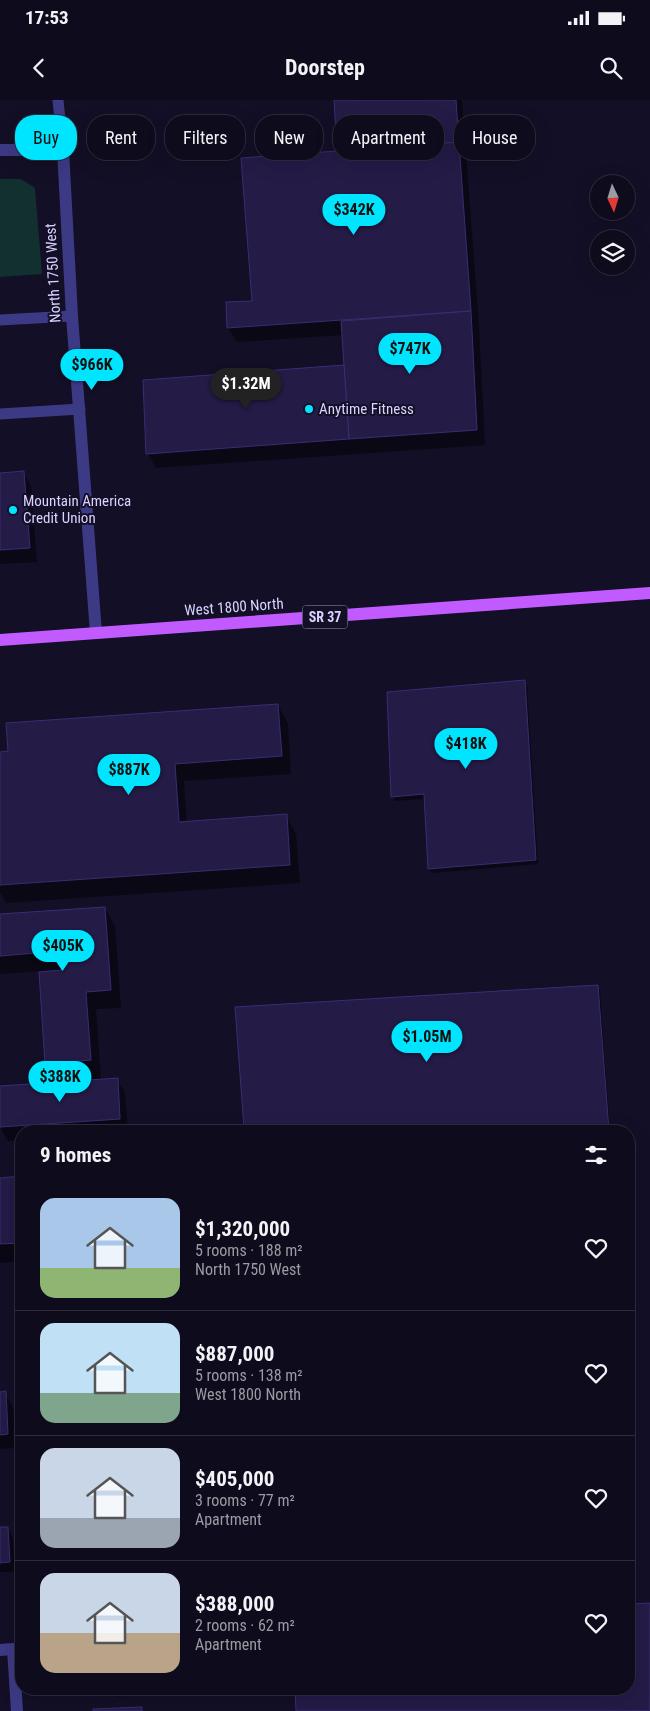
<!DOCTYPE html>
<html lang="en">
<head>
<meta charset="utf-8">
<style>
	:root { --surface:#0e0b1c; --page:#1c1929; --text:#f1f3f6; --muted:#9b9ba3; --line:#2e2b3b; --accent:#00e5ff }
	body { margin:0; font-family:"Roboto Condensed",sans-serif; background:var(--page); color:var(--text); height:100vh; display:flex; flex-direction:column; font-size:19px; white-space:nowrap }
	* { box-sizing:border-box; margin:0 }
	p { font-size:16px; color:var(--muted) }
	.icon { flex:none; width:28px; height:28px; fill:none; stroke:currentColor; stroke-width:2; stroke-linecap:round; stroke-linejoin:round }
	.map { position:relative; flex:1; overflow:hidden }
	.side { position:absolute; left:15px; top:1025px; width:620px; height:570px; display:flex; flex-direction:column; background:var(--surface); border-radius:20px; box-shadow:0 5px 20px #0002,0 0 0 1px var(--line) }
	.side>* { flex:none }
	.top-card { position:absolute; left:15px; top:15px; width:620px; height:45px; display:flex; gap:10px }
	.needle { width:32px; rotate:176deg }
	.buttons { position:absolute; left:590px; top:75px; display:grid; gap:10px }
	.buttons a { display:grid; place-items:center; width:45px; height:45px; border-radius:50%; background:var(--surface); box-shadow:0 5px 20px #0002,0 0 0 1px var(--line); font-size:25px }
	.price { position:absolute; translate:-50% -42px; padding:0 11px; border-radius:18px; background:var(--accent); color:#111; font-size:16px; line-height:32px; filter:drop-shadow(0 1px 2px #0008) }
	.price::after { content:''; position:absolute; left:50%; top:30px; width:15px; height:11px; margin-left:-8px; background:inherit; clip-path:polygon(0 0,100% 0,50% 100%) }
	.price.active { background:#222; color:#fff }
	ul { padding:0; list-style:none }
	li { display:flex; align-items:center; gap:15px; height:125px; padding:0 25px }
	li+li { border-top:1px solid var(--line) }
	li span { display:grid; place-items:center; flex:none; width:140px; height:100px; border-radius:15px; color:#555 }
	li>.icon { margin-inline-start:auto }
	span .icon { width:60px; height:60px; fill:#fffc; stroke-width:1 }
	li b { font-size:21px }
	h2 { display:flex; justify-content:space-between; align-items:center; height:60px; padding:0 25px; font-size:21px }
	.chip { padding:0 18px; border-radius:20px; background:var(--surface); box-shadow:0 5px 20px #0002,0 0 0 1px var(--line); font-size:18px; line-height:45px }
	.chip.active { background:var(--accent); color:#111 }
	.status { display:flex; justify-content:space-between; align-items:center; height:35px; padding:0 25px; background:var(--surface); direction:ltr }
	.status svg { height:14px; fill:currentColor }
	header { display:flex; justify-content:space-between; align-items:center; height:65px; padding:0 25px; background:var(--surface); font-size:22px; font-weight:700 }
	.map>svg:first-child { display:block }
</style>
</head>
<body>
<div class="status"><b>17:53</b><svg viewBox="0 0 49 12"><path d="M0 12V9h3v3zM5 12V6h3v6zM10 12V3h3v9zM15 12V0h3v12zM26 1h20v11H26zM47 4h2v5h-2z"/></svg></div>
<header><svg class="icon" aria-label="back" viewBox="0 0 24 24"><path d="M15 5l-7 7 7 7"/></svg>Doorstep<svg class="icon" aria-label="search" viewBox="0 0 24 24"><circle cx="10" cy="10" r="6"/><path d="M15 15l6 6"/></svg></header>
<div class="map">
<svg width="650" height="1611" viewBox="0 0 650 1611">
	<rect width="100%" height="100%" fill="#130f26"/>
	<path fill="#12302f" d="M0,79H21L35,88L42,174L0,177Z"/>
	<g fill="#0007">
		<path d="M335,0H462L479,226L485,345L156,368L148,354L345,266L343,235L237,242L228,228L227,204L254,202L339,52Z"/>
		<path d="M23,372L31,386L37,462L0,464V374Z"/>
		<path d="M524,581L527,586L538,764L432,773L429,768L425,699L395,701L392,696Z"/>
		<path d="M278,605L288,623L291,674L184,681L187,723L286,716L296,734L300,783L6,803L0,792V653Z"/>
		<path d="M105,808L115,826L121,908L96,909L101,980L117,979L125,993L128,1031H21V1040L8,1041L0,1027V987L58,983L47,964L40,871L0,874V816Z"/>
		<path d="M597,886L600,891L610,1031H248L245,1028Z"/>
		<path d="M21,1077V1161L0,1163V1079Z"/>
		<path d="M0,1293H5L13,1307L16,1348L0,1349Z"/>
		<path d="M0,1428H8L13,1438L15,1472H0Z"/>
		<path d="M650,1504V1611H298L296,1589H629V1506Z"/>
		<path d="M112,1589H149V1593L116,1597Z"/>
	</g>
	<g fill="#241b47" stroke="#3b2d73">
		<path d="M334,0H456L459,42L337,51Z"/>
		<path d="M459,42L471,211L227,228L226,202L252,201L241,58Z"/>
		<path d="M471,211L477,330L349,339L341,221Z"/>
		<path d="M344,265L349,339L146,354L143,280Z"/>
		<path d="M24,371L30,448L0,450V373Z"/>
		<path d="M525,580L536,760L428,769L424,694L391,697L387,592Z"/>
		<path d="M278,604L282,656L175,664L179,722L287,714L290,765L0,785V652L8,651L6,623Z"/>
		<path d="M105,807L111,890L86,892L91,960L45,964L39,872L62,870L60,851L0,856V814Z"/>
		<path d="M598,885L609,1031H255L254,1027L244,1028L235,907Z"/>
		<path d="M118,978L120,1019L0,1027V986Z"/>
		<path d="M21,1076V1143L0,1144V1078Z"/>
		<path d="M6,1291L8,1334L0,1335V1292Z"/>
		<path d="M17,1291H21V1332H20Z"/>
		<path d="M0,1427H8L10,1462L0,1463Z"/>
		<path d="M650,1503V1611H296L295,1589H629V1504Z"/>
		<path d="M142,1607V1611H93V1609Z"/>
	</g>
	<g fill="none" stroke-linecap="round" stroke-linejoin="round">
		<g stroke="#3d3a85" stroke-width="11">
			<path d="M58,0L63,50"/>
			<path d="M0,220L72,216"/>
			<path d="M0,314L80,309"/>
		</g>
		<g stroke="#3d3a85" stroke-width="12">
			<path d="M0,50H63L72,216L96,533"/>
			<path d="M0,1550L13,1549L17,1611"/>
		</g>
		<path stroke="#c25bff" stroke-width="12" d="M0,540L650,493"/>
	</g>
	<g fill="#00e5ff" stroke="#130f26" stroke-width="2">
		<circle cx="309" cy="309" r="5"/>
		<circle cx="13" cy="410" r="5"/>
	</g>
	<g text-anchor="middle" dominant-baseline="central" stroke-width="4" stroke-linejoin="round" paint-order="stroke">
		<rect fill="#130f26" stroke="#9e99be" stroke-width="1" x="302.5" y="505.5" width="45" height="23" rx="4"/>
		<g font-size="14" font-weight="bold" fill="#d9d4ff">
			<text x="325" y="517">SR 37</text>
		</g>
		<g font-size="15" fill="#d9d4ff" stroke="#130f26">
			<text transform="translate(53 173) rotate(-93)">North 1750 West</text>
			<text transform="translate(234 507) rotate(-4)">West 1800 North</text>
		</g>
		<g font-size="15" fill="#d9d4ff" stroke="#130f26" text-anchor="start">
			<text x="319" y="309">Anytime Fitness</text>
			<text x="23" y="401">Mountain America<tspan x="23" dy="17">Credit Union</tspan></text>
		</g>
	</g>
</svg>
<div class="buttons">
<a><svg class="needle" viewBox="-14 -14 28 28"><path d="M0-13l5 13h-10z" fill="#e53935"/><path d="M0 13l5-13h-10z" fill="#9b9ba3"/></svg></a>
<a><svg class="icon" aria-label="layers" viewBox="0 0 24 24"><path d="M12 4l9 5-9 5-9-5zM3 14l9 5 9-5"/></svg></a>
</div>
<b class="price" style="left:354px;top:136px">$342K</b>
<b class="price" style="left:410px;top:275px">$747K</b>
<b class="price" style="left:92px;top:291px">$966K</b>
<b class="price active" style="left:246px;top:310px">$1.32M</b>
<b class="price" style="left:466px;top:670px">$418K</b>
<b class="price" style="left:129px;top:696px">$887K</b>
<b class="price" style="left:63px;top:872px">$405K</b>
<b class="price" style="left:427px;top:963px">$1.05M</b>
<b class="price" style="left:60px;top:1003px">$388K</b>
<div class="top-card">
<a class="chip active">Buy</a>
<a class="chip">Rent</a>
<a class="chip">Filters</a>
<a class="chip">New</a>
<a class="chip">Apartment</a>
<a class="chip">House</a>
</div>
<section class="side">
<h2>9 homes<svg class="icon" aria-label="filters" viewBox="0 0 24 24"><path d="M4 7h16M4 17h16"/><circle cx="9" cy="7" r="2"/><circle cx="15" cy="17" r="2"/></svg></h2>
<ul>
<li><span style="background:linear-gradient(#a9c7e8 70%,#8fb573 0)"><svg class="icon" aria-label="home" viewBox="0 0 24 24"><path d="M3 11l9-7 9 7M6 9v11h12V9"/></svg></span><div><b>$1,320,000</b><p>5 rooms · 188 m²</p><p>North 1750 West</p></div><svg class="icon" aria-label="heart" viewBox="0 0 24 24"><path d="M12 20l-8-8c-3-5 5-10 8-4 3-6 11-1 8 4z"/></svg></li>
<li><span style="background:linear-gradient(#bfe0f5 70%,#7fa58c 0)"><svg class="icon" aria-label="home" viewBox="0 0 24 24"><path d="M3 11l9-7 9 7M6 9v11h12V9"/></svg></span><div><b>$887,000</b><p>5 rooms · 138 m²</p><p>West 1800 North</p></div><svg class="icon" aria-label="heart" viewBox="0 0 24 24"><path d="M12 20l-8-8c-3-5 5-10 8-4 3-6 11-1 8 4z"/></svg></li>
<li><span style="background:linear-gradient(#c9d6e8 70%,#9aa5b1 0)"><svg class="icon" aria-label="home" viewBox="0 0 24 24"><path d="M3 11l9-7 9 7M6 9v11h12V9"/></svg></span><div><b>$405,000</b><p>3 rooms · 77 m²</p><p>Apartment</p></div><svg class="icon" aria-label="heart" viewBox="0 0 24 24"><path d="M12 20l-8-8c-3-5 5-10 8-4 3-6 11-1 8 4z"/></svg></li>
<li><span style="background:linear-gradient(#c9d6e8 60%,#b9a48a 0)"><svg class="icon" aria-label="home" viewBox="0 0 24 24"><path d="M3 11l9-7 9 7M6 9v11h12V9"/></svg></span><div><b>$388,000</b><p>2 rooms · 62 m²</p><p>Apartment</p></div><svg class="icon" aria-label="heart" viewBox="0 0 24 24"><path d="M12 20l-8-8c-3-5 5-10 8-4 3-6 11-1 8 4z"/></svg></li>
</ul>
</section>
</div>
</body>
</html>
